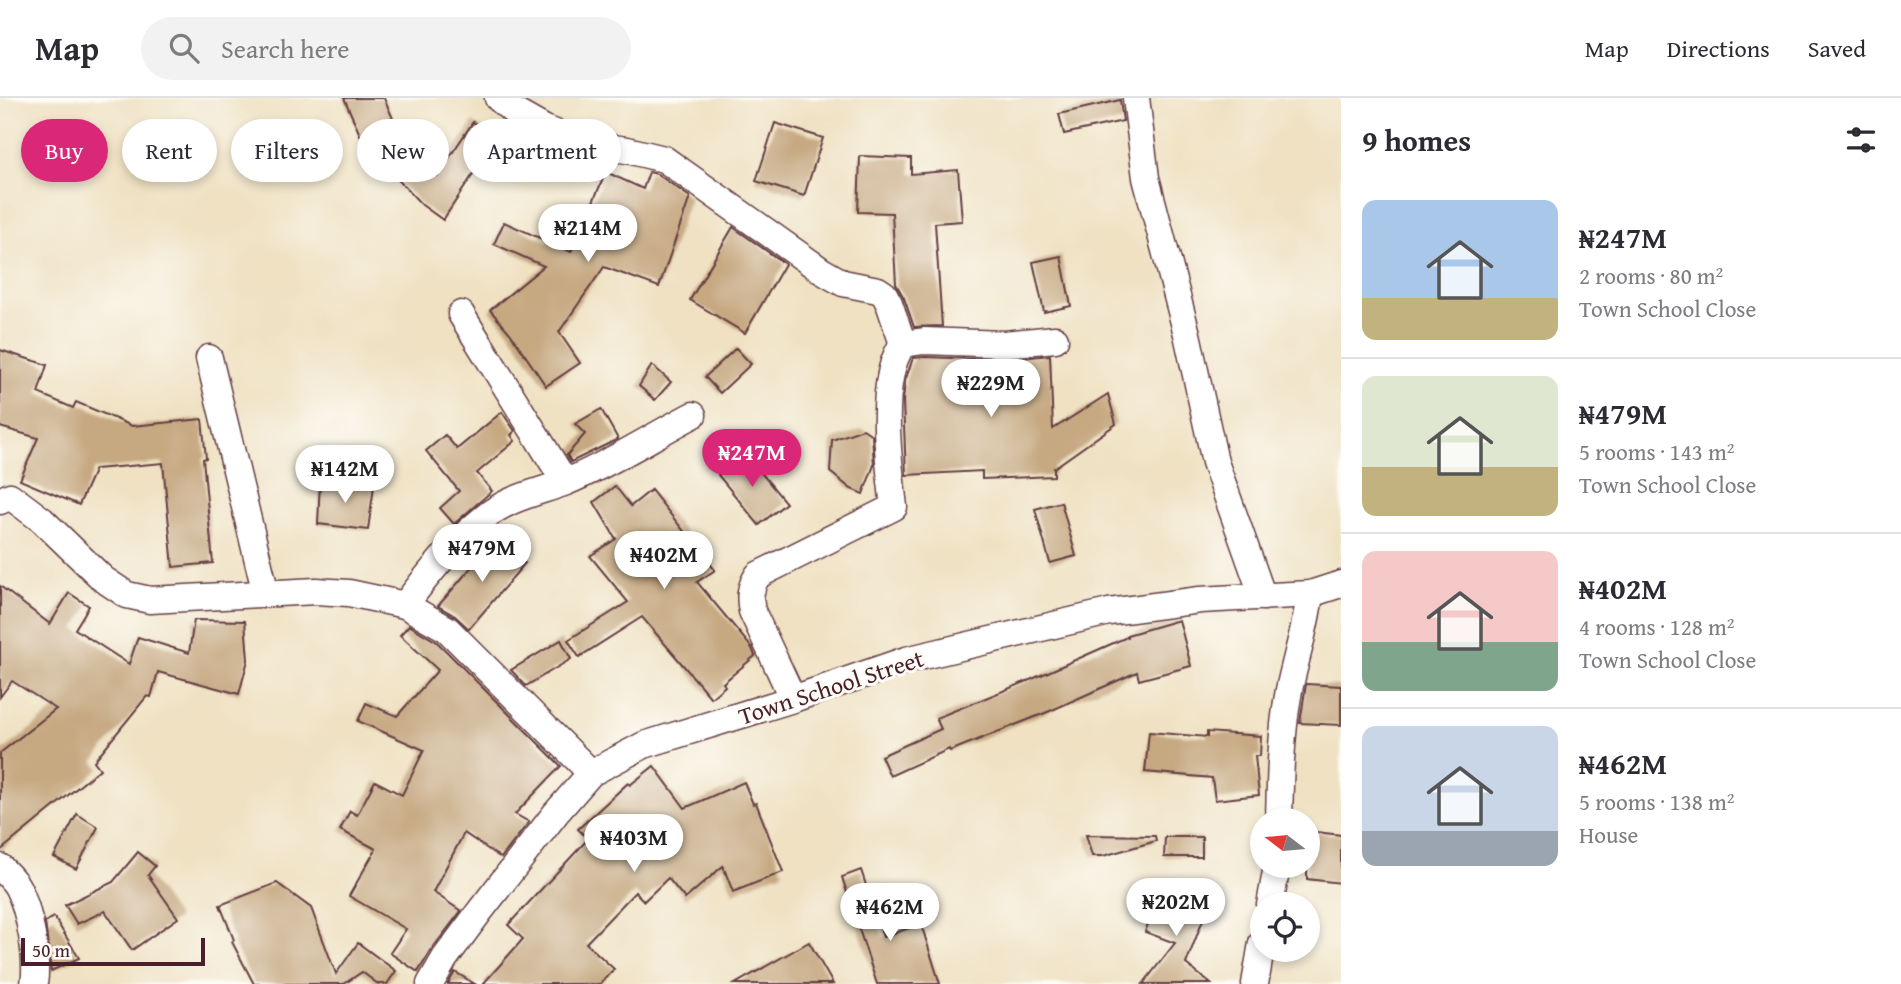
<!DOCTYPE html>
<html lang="en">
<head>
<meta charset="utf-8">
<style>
	:root { --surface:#fff; --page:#f2f2f3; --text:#2b2b33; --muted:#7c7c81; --line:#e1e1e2; --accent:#db2777 }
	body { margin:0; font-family:"Gentium Book Plus",serif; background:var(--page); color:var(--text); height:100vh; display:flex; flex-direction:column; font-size:26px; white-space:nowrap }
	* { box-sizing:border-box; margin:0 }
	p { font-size:23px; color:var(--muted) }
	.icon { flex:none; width:38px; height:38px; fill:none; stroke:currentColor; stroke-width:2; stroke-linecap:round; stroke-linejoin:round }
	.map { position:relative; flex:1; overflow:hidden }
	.details { display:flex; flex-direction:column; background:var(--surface); width:560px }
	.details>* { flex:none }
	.top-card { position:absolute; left:21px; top:21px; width:665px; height:63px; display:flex; gap:14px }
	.needle { width:46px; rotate:286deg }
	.fabs { position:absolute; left:1250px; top:710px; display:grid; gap:14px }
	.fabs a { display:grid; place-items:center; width:70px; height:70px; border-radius:50%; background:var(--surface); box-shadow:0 4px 10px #0003; font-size:35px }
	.scale { position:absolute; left:21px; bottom:18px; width:184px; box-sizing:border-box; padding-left:7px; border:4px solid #4a1f2b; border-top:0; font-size:19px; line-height:24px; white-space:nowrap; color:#4a1f2b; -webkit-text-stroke:5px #fdfcf7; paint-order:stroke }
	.price { position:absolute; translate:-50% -60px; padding:0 16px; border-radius:24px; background:#fff; color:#222; font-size:23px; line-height:46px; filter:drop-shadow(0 2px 4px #0008) }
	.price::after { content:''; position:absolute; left:50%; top:42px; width:21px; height:16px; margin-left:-10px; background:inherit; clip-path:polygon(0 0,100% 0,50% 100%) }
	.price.active { background:var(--accent); color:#fff }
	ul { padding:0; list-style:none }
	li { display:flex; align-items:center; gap:21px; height:175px; padding:0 21px }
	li+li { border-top:2px solid var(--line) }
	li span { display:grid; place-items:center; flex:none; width:196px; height:140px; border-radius:14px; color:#555 }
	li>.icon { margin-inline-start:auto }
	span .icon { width:84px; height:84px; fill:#fffc; stroke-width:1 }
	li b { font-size:30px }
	h2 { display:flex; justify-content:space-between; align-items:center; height:84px; padding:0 21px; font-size:30px }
	.chip { padding:0 24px; border-radius:32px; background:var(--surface); box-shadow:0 4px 10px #0003; font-size:24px; line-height:63px }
	.chip.active { background:var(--accent); color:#fff }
	header { display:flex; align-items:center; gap:42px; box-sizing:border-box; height:98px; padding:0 35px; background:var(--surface); border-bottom:2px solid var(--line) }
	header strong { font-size:33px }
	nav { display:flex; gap:38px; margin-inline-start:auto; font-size:24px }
	.search { width:490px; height:63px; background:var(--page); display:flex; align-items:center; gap:18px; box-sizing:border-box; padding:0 24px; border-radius:38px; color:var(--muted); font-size:26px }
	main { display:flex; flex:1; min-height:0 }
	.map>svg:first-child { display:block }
</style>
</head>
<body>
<header>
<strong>Map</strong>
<div class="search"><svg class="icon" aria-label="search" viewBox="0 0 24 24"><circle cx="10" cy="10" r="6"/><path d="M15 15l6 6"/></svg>Search here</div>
<nav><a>Map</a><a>Directions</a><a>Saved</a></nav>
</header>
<main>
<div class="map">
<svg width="1341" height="886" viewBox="0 0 1341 886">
	<rect width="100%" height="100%" fill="#fdfcf7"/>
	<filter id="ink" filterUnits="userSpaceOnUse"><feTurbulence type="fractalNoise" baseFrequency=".0143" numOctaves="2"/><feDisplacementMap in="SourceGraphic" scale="14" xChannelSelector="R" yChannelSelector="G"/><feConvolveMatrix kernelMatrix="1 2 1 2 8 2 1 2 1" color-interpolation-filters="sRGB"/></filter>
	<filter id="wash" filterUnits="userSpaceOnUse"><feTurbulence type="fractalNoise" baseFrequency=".00686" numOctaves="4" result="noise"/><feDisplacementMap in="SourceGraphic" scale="28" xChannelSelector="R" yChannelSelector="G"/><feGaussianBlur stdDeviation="1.57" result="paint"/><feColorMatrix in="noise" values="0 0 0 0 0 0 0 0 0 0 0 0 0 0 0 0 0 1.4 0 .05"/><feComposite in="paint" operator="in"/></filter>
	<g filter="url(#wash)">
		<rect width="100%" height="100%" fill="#efe1c2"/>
		<g id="blocks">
			<g fill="#c6a881">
				<path d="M344,0H384L401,39L437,78L473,24L497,40L443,122L422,107L364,46Z"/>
				<path d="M1120,2L1123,23L1064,36L1059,16Z"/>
				<path d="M775,25L823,40L804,98L756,83Z"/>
				<path d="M860,58L911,60V76L958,72L962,123L935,125L942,228L914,229L904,200L896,186L892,115L858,114Z"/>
				<path d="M606,74L643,91L649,74L657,76L690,99L659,189L604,169L559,234L580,265L546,288L510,235L490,212L544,168L494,146L504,124L571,154Z"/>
				<path d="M733,129L785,166L745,235L690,202Z"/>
				<path d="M1061,158L1071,208L1044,214L1033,164Z"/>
				<path d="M736,250L751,266L720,295L705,279Z"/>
				<path d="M0,252L47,267L38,295L73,310L76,304L132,328L202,321L206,360L203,361L213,465L173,469L163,365L95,371L79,407L20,382L38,340L0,329Z"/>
				<path d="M1050,257L1053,331L1108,296L1116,326L1054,370V378L982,381V373L906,377L903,303L905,283L913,260L925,259L1004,262Z"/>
				<path d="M652,267L671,284L655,302L639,288Z"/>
				<path d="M601,311L618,341L571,364L567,357L585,336L575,326Z"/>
				<path d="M502,314L515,333L511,337L515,343L477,375L492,393L454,426L440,410L459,393L426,353L445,337L457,351Z"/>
				<path d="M863,331L872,337L874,367L863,396L851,391L830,374L832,342Z"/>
				<path d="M745,355L786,405L759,427L718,377Z"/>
				<path d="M320,382L374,388L368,432L318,426Z"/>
				<path d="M615,388L631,408L651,392L715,472L697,484L752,550L755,558L723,585L725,588L711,600L642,519L579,559L568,542L628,504L590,458L616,441L594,404Z"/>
				<path d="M1061,404L1076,458L1050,465L1035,411Z"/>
				<path d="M496,441L525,465L469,531L455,518L438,508Z"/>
				<path d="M0,488L50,526L69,495L89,508L75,531L129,566L138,539L189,555L194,522L245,523L248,562L239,596L158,574L151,599L147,598L94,663L100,671L0,753V655L56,611L12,583L0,599Z"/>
				<path d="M1179,522L1191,568L1139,582L1137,574L1050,613L950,653L949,651L890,678L881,658L941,631L936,620L1030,582L1127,539V537Z"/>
				<path d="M409,527L437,544L561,668L515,716L529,724L501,760L464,735L433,794L461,813L432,851L418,874L390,855L406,831L349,798L376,751L340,732L350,713L357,717L375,683L402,697L424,652L358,623L366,605L397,618L438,572L400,537Z"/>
				<path d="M561,542L571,561L526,588L511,572Z"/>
				<path d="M1306,586L1341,588V627L1300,625Z"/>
				<path d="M1149,634L1207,639V634L1261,638L1260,658H1255L1259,697L1215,702L1212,680L1145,674Z"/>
				<path d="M654,668L685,710L744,684L753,706L756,705L783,774L733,794L723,768L685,801L668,780L644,803L635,794L586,845L614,871L600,886H483L523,841L508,827L588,741L578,731L628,685L630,687Z"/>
				<path d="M77,716L98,729L76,771L54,759Z"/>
				<path d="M1307,733L1341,737V785L1307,781Z"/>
				<path d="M1086,737L1155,738L1156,743L1103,758H1092Z"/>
				<path d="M1165,739H1202V759H1164Z"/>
				<path d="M138,754L155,768L148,777L178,820L132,852L105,813L77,826L65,807L113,784Z"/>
				<path d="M861,772L883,839L921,826L940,886H877L842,779Z"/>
				<path d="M277,785L311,810L336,876L358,845L396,873L387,886H378L362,874L344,886H254L232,844L234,842L220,807Z"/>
				<path d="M1161,790L1208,808L1186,866L1211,886H1143L1175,845L1145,834Z"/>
				<path d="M54,819L79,860L51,873L45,824Z"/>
				<path d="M809,844L833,886H735Z"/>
				<path d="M455,874L475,886H448Z"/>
			</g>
		</g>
	</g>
	<g filter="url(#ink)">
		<use href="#blocks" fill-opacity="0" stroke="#633c42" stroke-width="2"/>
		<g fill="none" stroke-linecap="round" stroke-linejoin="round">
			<g stroke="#633c42" stroke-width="29">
				<g id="minor">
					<path d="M498,0L513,13L545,31L584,46L627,52L664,61L822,173L843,185L878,192L884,196L889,205L903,246"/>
					<path d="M1136,0L1146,80L1187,236L1215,364L1263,499"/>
					<path d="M461,216L565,384"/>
					<path d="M209,260L266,496"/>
					<path d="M0,403L10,398L42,422L103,481L127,497L150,502L316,493L349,495L405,507L447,531L591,675"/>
					<path d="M405,507C428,476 453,445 484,420C509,399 537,395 566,384C610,366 651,339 693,317"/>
					<path d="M793,601L752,513C749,499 750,489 758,477L894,409C889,367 877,281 903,246L924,243L1004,246L1055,241"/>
					<path d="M1279,723C1280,679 1281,635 1289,592C1296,559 1306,529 1310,496"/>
					<path d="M0,769C6,775 14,782 18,790C30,813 38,861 34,886"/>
					<path d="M1270,807L1277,768"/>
					<path d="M430,886L445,860L480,813L556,715L591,675L644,647L793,601L906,562L1109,514L1200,502L1310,496L1341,486"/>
					<path d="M1255,886L1262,845"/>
				</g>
			</g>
			<use href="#minor" stroke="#fff" stroke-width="26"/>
		</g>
	</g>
	<g text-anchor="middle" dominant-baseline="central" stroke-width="6" stroke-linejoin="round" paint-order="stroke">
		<g font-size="24" fill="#4a1f2b" stroke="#fdfcf7">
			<text transform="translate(831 589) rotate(-18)">Town School Street</text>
		</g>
	</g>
</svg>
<div class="fabs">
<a><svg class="needle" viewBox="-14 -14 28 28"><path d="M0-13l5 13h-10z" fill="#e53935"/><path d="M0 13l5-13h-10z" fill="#7c7c81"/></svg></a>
<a><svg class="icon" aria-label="locate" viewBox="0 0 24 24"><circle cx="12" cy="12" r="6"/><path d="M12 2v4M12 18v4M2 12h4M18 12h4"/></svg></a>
</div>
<div class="scale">50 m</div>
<b class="price" style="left:588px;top:166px">₦214M</b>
<b class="price" style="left:991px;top:321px">₦229M</b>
<b class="price active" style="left:752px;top:391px">₦247M</b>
<b class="price" style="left:345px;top:407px">₦142M</b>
<b class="price" style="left:482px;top:486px">₦479M</b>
<b class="price" style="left:664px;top:493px">₦402M</b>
<b class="price" style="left:634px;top:776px">₦403M</b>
<b class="price" style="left:1176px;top:840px">₦202M</b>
<b class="price" style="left:890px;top:845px">₦462M</b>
<div class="top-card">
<a class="chip active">Buy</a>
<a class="chip">Rent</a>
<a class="chip">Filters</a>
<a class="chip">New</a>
<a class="chip">Apartment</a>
</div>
</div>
<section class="details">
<h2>9 homes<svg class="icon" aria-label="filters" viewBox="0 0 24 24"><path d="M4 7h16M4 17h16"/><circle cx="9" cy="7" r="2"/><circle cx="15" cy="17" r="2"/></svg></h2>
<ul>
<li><span style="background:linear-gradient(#a9c7e8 70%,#c2b280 0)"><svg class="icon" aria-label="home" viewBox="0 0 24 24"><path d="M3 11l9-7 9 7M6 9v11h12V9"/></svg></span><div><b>₦247M</b><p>2 rooms · 80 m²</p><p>Town School Close</p></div></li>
<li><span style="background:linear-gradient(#dfe7d0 65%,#c2b280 0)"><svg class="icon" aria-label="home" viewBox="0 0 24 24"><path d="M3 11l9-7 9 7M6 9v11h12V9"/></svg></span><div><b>₦479M</b><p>5 rooms · 143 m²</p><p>Town School Close</p></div></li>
<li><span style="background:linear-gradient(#f6c9c9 65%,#7fa58c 0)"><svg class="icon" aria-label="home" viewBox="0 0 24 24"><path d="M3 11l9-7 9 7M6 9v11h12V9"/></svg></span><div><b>₦402M</b><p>4 rooms · 128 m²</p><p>Town School Close</p></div></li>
<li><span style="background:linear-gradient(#c9d6e8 75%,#9aa5b1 0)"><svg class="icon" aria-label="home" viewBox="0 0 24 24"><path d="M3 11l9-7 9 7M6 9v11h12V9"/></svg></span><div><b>₦462M</b><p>5 rooms · 138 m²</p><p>House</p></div></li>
</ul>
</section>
</main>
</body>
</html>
